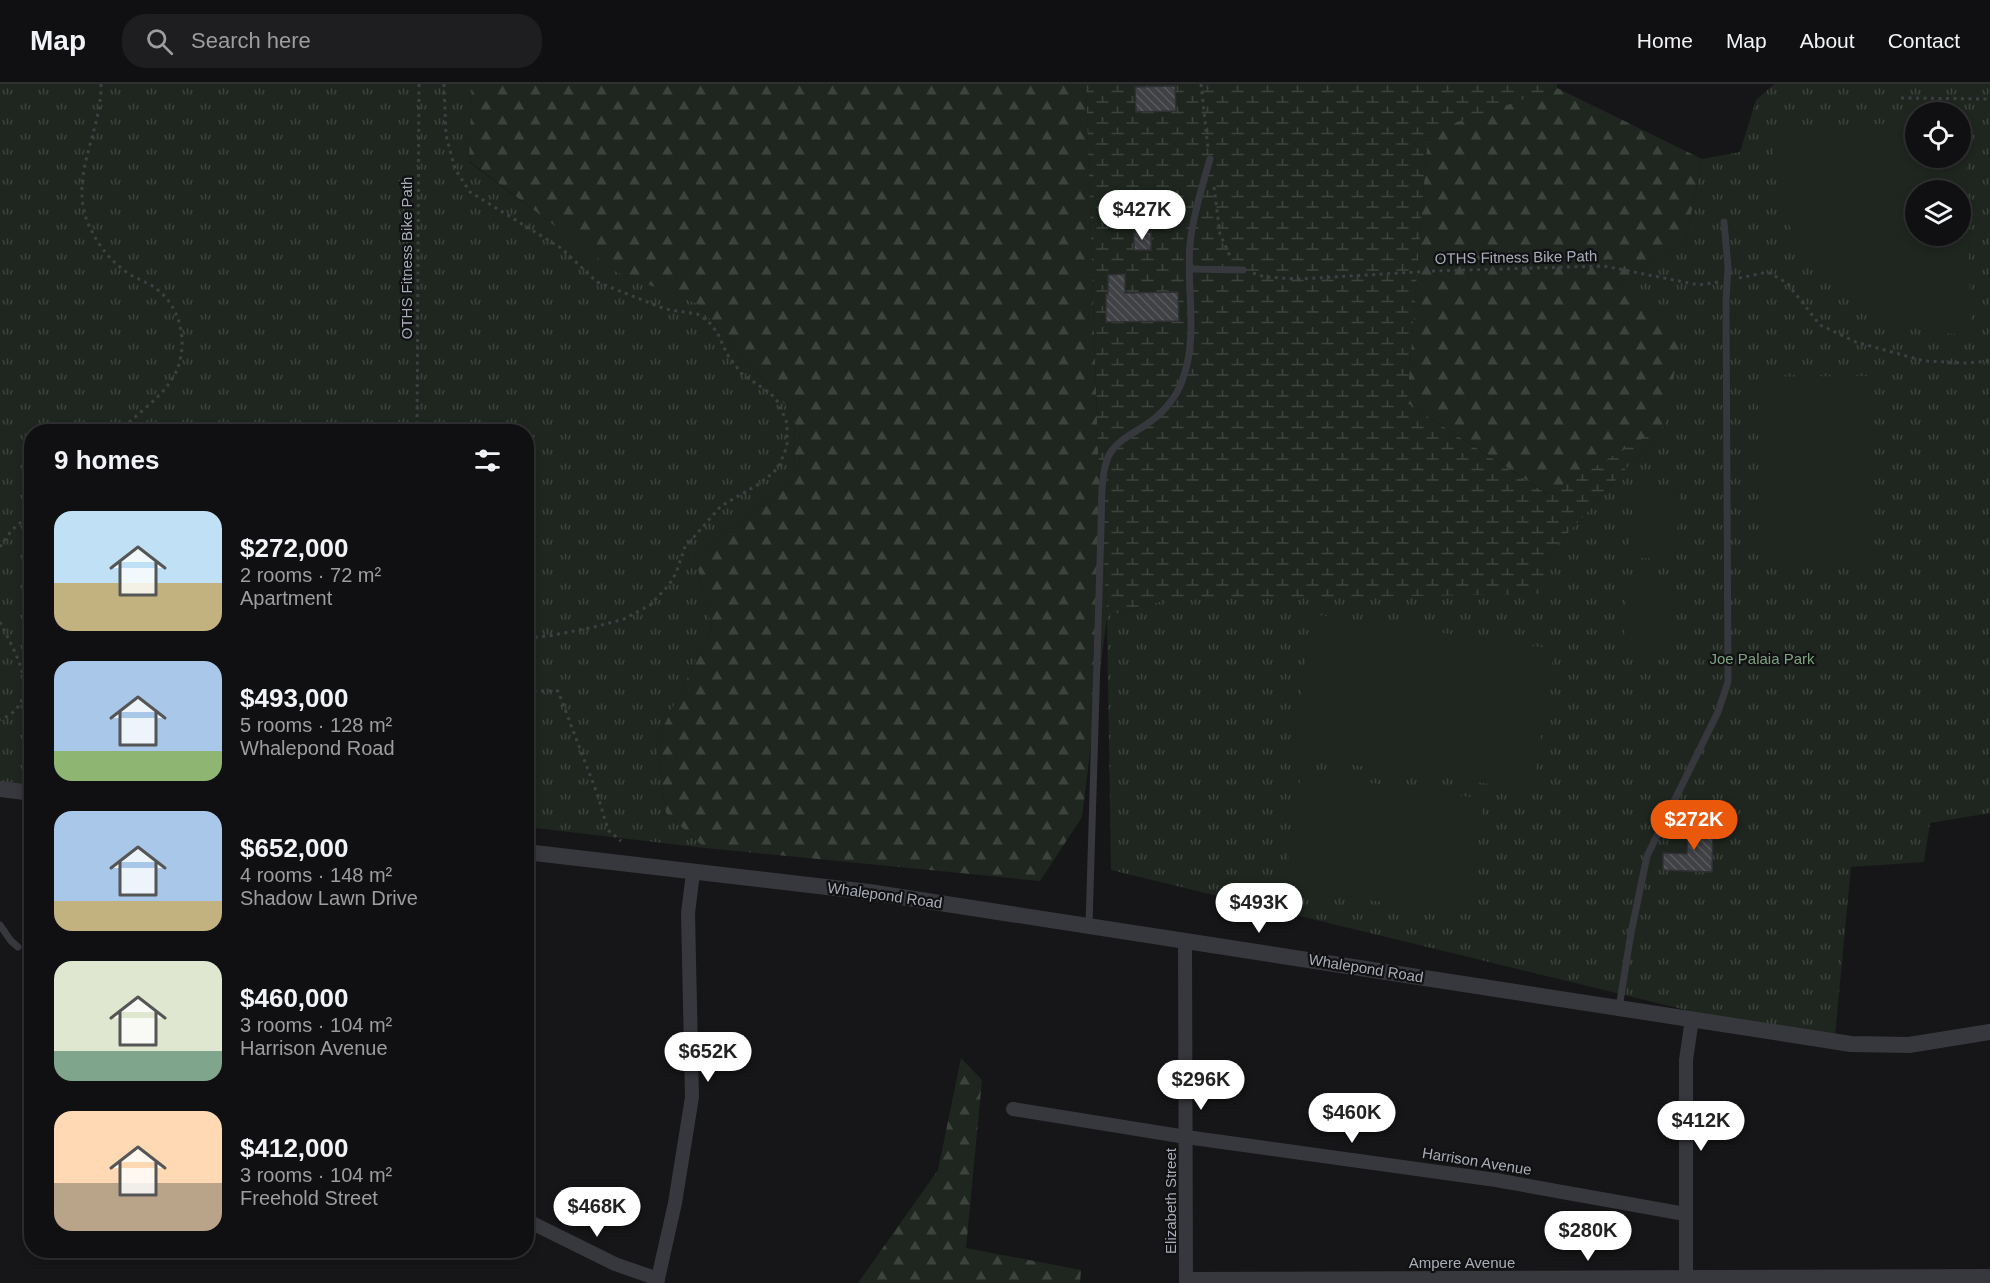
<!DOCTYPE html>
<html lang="en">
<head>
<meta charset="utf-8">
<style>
	:root { --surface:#101012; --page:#1e1e20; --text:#f1f3f6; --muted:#9c9d9f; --line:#303032; --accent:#ea580c }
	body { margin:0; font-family:Helvetica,sans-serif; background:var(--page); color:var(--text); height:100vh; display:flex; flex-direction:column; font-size:22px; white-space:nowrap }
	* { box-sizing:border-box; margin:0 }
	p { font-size:20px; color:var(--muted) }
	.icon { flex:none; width:33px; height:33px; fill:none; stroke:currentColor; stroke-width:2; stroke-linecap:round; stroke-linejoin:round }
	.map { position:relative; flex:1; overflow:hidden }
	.sheet { position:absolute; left:24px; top:340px; width:510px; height:834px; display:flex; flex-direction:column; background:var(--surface); border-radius:24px; box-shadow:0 3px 9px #0003,0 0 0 2px var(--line) }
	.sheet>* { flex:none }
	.tools { position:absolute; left:1905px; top:18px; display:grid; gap:12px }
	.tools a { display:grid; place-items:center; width:66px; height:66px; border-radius:50%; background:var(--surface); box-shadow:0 3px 9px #0003,0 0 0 2px var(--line); font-size:30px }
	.price { position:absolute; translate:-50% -51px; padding:0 14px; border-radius:21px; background:#fff; color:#222; font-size:20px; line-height:39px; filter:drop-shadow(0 2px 3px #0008) }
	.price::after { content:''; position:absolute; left:50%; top:36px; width:18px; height:14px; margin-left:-9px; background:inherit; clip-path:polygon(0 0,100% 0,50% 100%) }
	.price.active { background:var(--accent); color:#fff }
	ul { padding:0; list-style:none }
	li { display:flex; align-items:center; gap:18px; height:150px; padding:0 30px }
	li span { display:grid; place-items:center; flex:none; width:168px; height:120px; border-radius:18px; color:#555 }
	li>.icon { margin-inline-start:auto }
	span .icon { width:72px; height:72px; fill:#fffc; stroke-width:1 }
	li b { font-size:26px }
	h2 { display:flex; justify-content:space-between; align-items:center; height:72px; padding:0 30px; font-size:26px }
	header { display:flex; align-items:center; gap:36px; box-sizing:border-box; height:84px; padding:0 30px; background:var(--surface); border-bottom:2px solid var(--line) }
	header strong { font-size:28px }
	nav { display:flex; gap:33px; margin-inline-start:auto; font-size:21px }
	.search { width:420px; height:54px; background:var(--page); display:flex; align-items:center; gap:15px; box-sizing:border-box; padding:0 21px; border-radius:24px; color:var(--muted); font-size:22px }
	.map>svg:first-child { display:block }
</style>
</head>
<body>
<header>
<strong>Map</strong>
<div class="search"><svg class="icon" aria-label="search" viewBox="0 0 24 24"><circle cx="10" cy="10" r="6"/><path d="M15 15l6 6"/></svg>Search here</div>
<nav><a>Home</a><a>Map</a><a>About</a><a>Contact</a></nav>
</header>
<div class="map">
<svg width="1990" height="1199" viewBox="0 0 1990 1199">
	<defs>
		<pattern id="grass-tufts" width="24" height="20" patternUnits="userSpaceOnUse" patternTransform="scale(1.5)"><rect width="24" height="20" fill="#1e261f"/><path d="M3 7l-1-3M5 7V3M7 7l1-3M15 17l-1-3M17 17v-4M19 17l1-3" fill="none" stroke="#3c433d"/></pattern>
		<pattern id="forest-firs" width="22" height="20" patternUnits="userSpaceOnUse" patternTransform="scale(1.5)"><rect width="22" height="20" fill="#1e261f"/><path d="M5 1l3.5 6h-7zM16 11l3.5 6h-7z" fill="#3c433d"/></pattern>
		<pattern id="wetland-marsh" width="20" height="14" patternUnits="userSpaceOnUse" patternTransform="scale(1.5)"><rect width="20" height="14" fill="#1e261f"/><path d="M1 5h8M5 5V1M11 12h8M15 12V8" fill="none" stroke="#3c433d"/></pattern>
		<pattern id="building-back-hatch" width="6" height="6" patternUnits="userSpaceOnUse" patternTransform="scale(1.5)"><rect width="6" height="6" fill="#404145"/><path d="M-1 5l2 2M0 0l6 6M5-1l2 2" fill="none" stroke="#595a5e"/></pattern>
	</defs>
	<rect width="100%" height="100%" fill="#161618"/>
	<g fill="url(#grass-tufts)" fill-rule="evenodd">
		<path d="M0,0H472L469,78L616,187L696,219L795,332L794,397L695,472L712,544L656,658L666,729L705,764L527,743L526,348H32L31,703L0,700Z"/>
		<path d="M1774,0H1990V729L1930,739L1924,778L1851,783L1834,962L1111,786L1107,532L1166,516L1546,473L1665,342L1619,203L1649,177L1685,160L1702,75L1740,68L1756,16ZM1916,28H1960V74H1916ZM1916,106H1960V152H1916Z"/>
	</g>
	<g fill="url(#forest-firs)">
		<path d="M472,0H1086L1098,366L1107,532L1082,733L1040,797L705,764L666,729L656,658L712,544L695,472L794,397L795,332L696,219L616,188L469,77Z"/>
		<path d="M1557,4L1702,75L1685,160L1649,177L1619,203L1681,252L1665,342L1548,410L1407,319L1428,47Z"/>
		<path d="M961,974L982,996L966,1164L1081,1186L1080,1199H858L938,1086Z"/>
	</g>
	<path fill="url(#wetland-marsh)" d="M1086,0H1557V4L1428,48L1407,319L1547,410L1665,342L1546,473L1544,510L1166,516L1107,532L1098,366Z"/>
	<g fill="#1e261f" fill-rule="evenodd">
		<path d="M1961,35H1965L1971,250C1849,252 1768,168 1774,46L1915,38L1916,74H1960ZM1916,106H1960V152H1916Z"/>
		<path d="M1871,292L1872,478L1759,479L1758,293Z"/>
		<path d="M1634,403L1680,406L1675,476L1629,473Z"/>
		<path d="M1628,497L1674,501L1669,571L1623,567Z"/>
		<path d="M1312,530L1554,565L1533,706L1292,672Z"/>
		<path d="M1301,689L1484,715L1468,830L1284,804Z"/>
	</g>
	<g fill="url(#building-back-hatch)" stroke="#303034" stroke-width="1.5">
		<path d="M1175,2L1176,27L1136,28L1135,3Z"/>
		<rect x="1134" y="148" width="17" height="18"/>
		<path d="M1125,190V209L1178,208L1179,237L1106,238V210H1108V191Z"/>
		<path d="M1688,739L1713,740L1712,788L1663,786V769L1687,770Z"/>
	</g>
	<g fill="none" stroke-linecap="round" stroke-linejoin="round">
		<g stroke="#3d3f44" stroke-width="3" stroke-dasharray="3 4.5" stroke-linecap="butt">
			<path d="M101,0C102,46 71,88 86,134C95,159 112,180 134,193C143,197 151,200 158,206C186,229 190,273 168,301C157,316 133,334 118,348"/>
			<path d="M444,0L446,51L455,85L470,108L561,164L597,198L665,225L697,230L708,237L717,248L727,270L741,289L771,310L778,318L787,339V362L780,380L774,388L759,400L721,422L685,463L676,489L669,501L650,521L624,535L594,543L549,552L526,554"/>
			<path d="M1201,0L1208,64"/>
			<path d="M1901,14L1990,15"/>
			<path d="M1214,103L1220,150L1231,174"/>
			<path d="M1253,189L1265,193L1300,195L1433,187L1604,182L1699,201L1718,198"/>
			<path d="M1739,194L1768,188L1787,199L1820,241L1856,258L1924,277L1966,279L1990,277"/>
			<path d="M417,348L419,0"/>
			<path d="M0,463L11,447L32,428"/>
			<path d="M0,538C15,569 46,616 0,636"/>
			<path d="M526,607H558L598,712L608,746L621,757"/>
		</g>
		<g stroke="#37383d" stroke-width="7">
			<path d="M1190,185L1243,186"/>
			<path d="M0,841L11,857L18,863"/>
			<path d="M1089,841L1101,444C1102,423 1100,389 1109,371C1117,357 1132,350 1144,342C1160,332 1176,315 1182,297C1199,254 1186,205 1190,160C1193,132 1202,103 1210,75"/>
			<path d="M1619,924L1631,849L1647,772L1718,628L1728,598L1726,217L1728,183L1724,138"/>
		</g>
		<g stroke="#37383d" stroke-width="14">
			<path d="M1185,856L1186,1199"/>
			<path d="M1013,1025L1186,1053L1496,1096L1685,1130"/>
			<path d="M526,1136L615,1180L658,1195"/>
			<path d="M1186,1195L1990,1192"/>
			<path d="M657,1199L675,1119L692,1013L688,829L693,789"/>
			<path d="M1686,1199V976L1692,935"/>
		</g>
		<g stroke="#37383d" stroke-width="16">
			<path d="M0,705L32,709"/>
			<path d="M526,768L869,808L1851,960L1909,961L1990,948"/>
		</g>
	</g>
	<g text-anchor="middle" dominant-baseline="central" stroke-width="4.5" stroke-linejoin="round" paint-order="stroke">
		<g font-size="15" fill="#a8adb8" stroke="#111113">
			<text transform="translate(1516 173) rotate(-1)">OTHS Fitness Bike Path</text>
			<text transform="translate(406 174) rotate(-90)">OTHS Fitness Bike Path</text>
			<text transform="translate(885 811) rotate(8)">Whalepond Road</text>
			<text transform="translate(1366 884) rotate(9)">Whalepond Road</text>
			<text transform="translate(1477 1077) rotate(9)">Harrison Avenue</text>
			<text transform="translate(1170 1117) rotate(-90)">Elizabeth Street</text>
			<text x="1462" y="1178">Ampere Avenue</text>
		</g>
		<g font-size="15" fill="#7fa381" stroke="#111113">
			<text x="1762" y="574">Joe Palaia Park</text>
		</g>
	</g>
</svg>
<div class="tools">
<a><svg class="icon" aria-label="locate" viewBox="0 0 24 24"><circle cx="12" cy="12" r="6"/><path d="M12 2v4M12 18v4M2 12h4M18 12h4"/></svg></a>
<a><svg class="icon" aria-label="layers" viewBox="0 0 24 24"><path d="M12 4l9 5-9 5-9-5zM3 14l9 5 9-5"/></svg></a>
</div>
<b class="price" style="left:1142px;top:157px">$427K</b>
<b class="price active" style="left:1694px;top:767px">$272K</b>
<b class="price" style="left:1259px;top:850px">$493K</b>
<b class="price" style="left:708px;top:999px">$652K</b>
<b class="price" style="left:1201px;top:1027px">$296K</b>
<b class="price" style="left:1352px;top:1060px">$460K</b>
<b class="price" style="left:1701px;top:1068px">$412K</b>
<b class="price" style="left:597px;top:1154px">$468K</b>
<b class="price" style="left:1588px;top:1178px">$280K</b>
<section class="sheet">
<h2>9 homes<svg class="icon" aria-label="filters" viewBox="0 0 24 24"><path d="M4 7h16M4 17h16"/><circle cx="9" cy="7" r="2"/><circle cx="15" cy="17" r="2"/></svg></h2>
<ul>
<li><span style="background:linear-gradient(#bfe0f5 60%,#c2b280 0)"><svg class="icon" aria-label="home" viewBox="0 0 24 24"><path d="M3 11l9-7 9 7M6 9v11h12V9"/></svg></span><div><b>$272,000</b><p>2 rooms · 72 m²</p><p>Apartment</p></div></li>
<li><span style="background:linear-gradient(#a9c7e8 75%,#8fb573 0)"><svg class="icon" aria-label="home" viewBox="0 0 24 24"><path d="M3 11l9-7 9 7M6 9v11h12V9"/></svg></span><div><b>$493,000</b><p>5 rooms · 128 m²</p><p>Whalepond Road</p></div></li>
<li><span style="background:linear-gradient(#a9c7e8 75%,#c2b280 0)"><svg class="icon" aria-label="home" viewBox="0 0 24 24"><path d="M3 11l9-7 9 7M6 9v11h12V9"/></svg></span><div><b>$652,000</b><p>4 rooms · 148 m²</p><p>Shadow Lawn Drive</p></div></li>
<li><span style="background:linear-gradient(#dfe7d0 75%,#7fa58c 0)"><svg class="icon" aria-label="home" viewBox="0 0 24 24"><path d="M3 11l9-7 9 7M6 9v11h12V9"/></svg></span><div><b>$460,000</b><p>3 rooms · 104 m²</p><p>Harrison Avenue</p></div></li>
<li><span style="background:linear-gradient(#ffd9b3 60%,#b9a48a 0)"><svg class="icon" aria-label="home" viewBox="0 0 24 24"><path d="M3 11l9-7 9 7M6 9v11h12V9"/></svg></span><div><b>$412,000</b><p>3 rooms · 104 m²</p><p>Freehold Street</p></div></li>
</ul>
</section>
</div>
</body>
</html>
